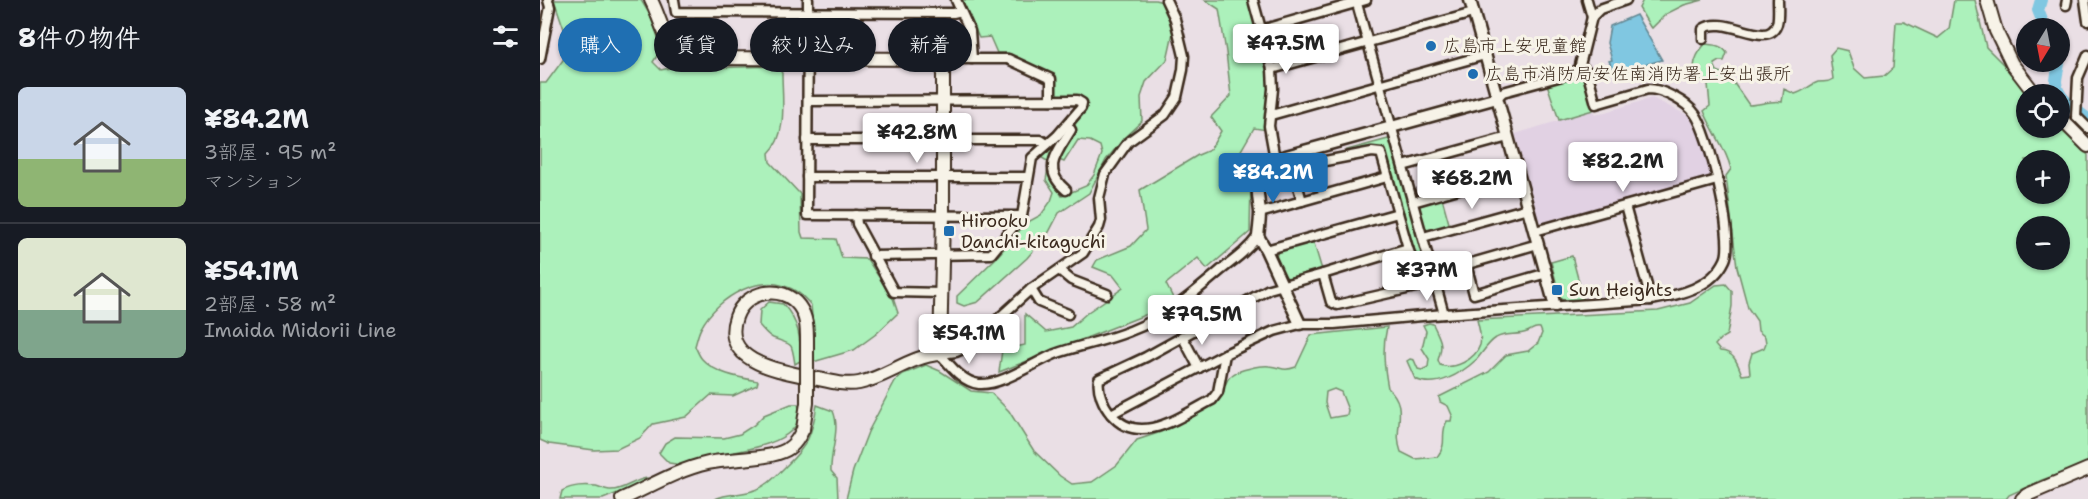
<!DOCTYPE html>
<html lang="ja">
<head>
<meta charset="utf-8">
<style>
	:root { --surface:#171b24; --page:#20242c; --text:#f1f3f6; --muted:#9ea1a6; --line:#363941; --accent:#1f6fb2 }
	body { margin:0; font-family:"Shantell Sans","Klee One",sans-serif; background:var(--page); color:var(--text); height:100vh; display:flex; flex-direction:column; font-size:22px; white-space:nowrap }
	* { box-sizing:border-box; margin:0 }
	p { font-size:20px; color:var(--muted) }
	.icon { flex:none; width:33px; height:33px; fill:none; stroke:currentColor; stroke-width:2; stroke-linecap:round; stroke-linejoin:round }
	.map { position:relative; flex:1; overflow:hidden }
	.sheet { display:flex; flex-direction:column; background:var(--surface); width:540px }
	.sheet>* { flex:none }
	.hud { position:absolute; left:18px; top:18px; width:570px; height:54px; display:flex; gap:12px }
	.needle { width:39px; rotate:190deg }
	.controls { position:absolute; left:1476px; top:18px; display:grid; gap:12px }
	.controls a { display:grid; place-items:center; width:54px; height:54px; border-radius:50%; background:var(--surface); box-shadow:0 2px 4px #0004; font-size:30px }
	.price { position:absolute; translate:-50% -51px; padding:0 14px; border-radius:6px; background:#fff; color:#222; font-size:20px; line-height:39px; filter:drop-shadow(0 2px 3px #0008) }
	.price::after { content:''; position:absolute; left:50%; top:36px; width:18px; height:14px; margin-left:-9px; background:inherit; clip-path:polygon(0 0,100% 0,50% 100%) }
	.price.current { background:var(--accent); color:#fff }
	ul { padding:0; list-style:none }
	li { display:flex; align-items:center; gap:18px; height:150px; padding:0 18px }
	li+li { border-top:2px solid var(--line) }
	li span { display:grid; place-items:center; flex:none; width:168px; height:120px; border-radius:9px; color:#555 }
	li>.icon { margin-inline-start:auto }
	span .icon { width:72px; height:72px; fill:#fffc; stroke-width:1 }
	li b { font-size:26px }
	h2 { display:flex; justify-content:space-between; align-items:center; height:72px; padding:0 18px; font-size:26px }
	.chip { padding:0 21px; border-radius:27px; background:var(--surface); box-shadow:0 2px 4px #0004; font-size:21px; line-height:54px }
	.chip.current { background:var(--accent); color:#fff }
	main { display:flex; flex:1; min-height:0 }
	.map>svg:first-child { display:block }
</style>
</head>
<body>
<main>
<section class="sheet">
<h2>8件の物件<svg class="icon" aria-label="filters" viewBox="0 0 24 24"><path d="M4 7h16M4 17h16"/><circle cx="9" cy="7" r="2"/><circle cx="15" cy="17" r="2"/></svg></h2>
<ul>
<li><span style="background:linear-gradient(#c9d6e8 60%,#8fb573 0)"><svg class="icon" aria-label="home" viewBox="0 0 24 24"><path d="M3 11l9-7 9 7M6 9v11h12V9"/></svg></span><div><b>¥84.2M</b><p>3部屋 · 95 m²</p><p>マンション</p></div></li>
<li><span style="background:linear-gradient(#dfe7d0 60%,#7fa58c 0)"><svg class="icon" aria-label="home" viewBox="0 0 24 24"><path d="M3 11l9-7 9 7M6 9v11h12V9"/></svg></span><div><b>¥54.1M</b><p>2部屋 · 58 m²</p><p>Imaida Midorii Line</p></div></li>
</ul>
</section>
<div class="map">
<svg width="1548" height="499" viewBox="0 0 1548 499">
	<rect width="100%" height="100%" fill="#eadfe5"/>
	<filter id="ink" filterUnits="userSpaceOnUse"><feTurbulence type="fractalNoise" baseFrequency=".0167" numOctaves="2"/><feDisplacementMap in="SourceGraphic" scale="12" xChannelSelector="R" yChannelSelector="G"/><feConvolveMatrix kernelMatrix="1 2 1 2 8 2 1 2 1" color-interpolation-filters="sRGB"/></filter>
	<g filter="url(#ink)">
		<path fill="#e1d1e3" d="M1112,98L1149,116L1164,145L1171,174L1169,179L1006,225L999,221L975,134L1053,110L1055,115Z"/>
		<g fill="#acf1bb" stroke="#748e6c" stroke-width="1.5" fill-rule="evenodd">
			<path d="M14,0H101L110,15L122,48L113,62L121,70L138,66L162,68L237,66L242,73C242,97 248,135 229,153L230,162L260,194L261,232L263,238L296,239L302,258L327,259L353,298L358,313L336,334L314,350L273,362L274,337L271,305C267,301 262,295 257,292C223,270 178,296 161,328C158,333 157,340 155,346C157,350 159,356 162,359C175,374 201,378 218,381L217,385L193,396L171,395L146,417L113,424L100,438L77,449L54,450L9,444L0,440V83H6L40,37L24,29Z"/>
			<path d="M422,0H615L623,2L633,33L627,60L606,82L601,97L602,121L587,135L566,160L549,193L519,213L509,232L487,258L438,302L424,306L417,303V296L456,258L486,223L501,215L511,201L514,192L506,180L509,162L502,158L501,153L520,139L521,142C506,169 506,170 522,196L546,186L554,175L562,154L560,146L550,141L538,140L524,162L519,160L536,131L535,124L547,108C543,93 529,96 516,95L514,75L468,53H457L450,37L439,38Z"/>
			<path d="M665,0H708L729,70L727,130L714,128L699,154L716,157L711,177L710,232L667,269L658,258L626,284L634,300L610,313L459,372L462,350L485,345V314L506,332L531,327L548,312L583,288L573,275L553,267L557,260L591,246L606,230L600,190L658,155L670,150L681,131L671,117L691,96L686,52L679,9Z"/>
			<path d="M1103,0H1163L1144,5L1126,14L1112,28L1110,27L1099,8Z"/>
			<path d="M1414,0H1435L1446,47L1468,69L1489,94H1486V128L1520,126L1548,155V464L1502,480L1469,495L1466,499H306L313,471L328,432L355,381L363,374L386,365L400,371L431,391L451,393L469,411L494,451L520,476L532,484L552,482L577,465L597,440L621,432L676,404C684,396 683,381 692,375C698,370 721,365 729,366C742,367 742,372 756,367L771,335L847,327C842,348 844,367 848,388C870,407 852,428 861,452L875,459L897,457C909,442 899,436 907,421H911L912,415L908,406L900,402L899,397L949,372L966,355L988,351L998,343L1002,333L1000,328C993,327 993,330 987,332C977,336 965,332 956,338C948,343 943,352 937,359C921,374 896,389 875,379L867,361L870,359L874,360L878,369L882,370L888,367L889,359L882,348L886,331L883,325L889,323L893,324C900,340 904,342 898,360L900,365C914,370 935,360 940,345C942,337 939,328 937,320L1118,311L1150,303L1176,285L1186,284L1192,291V306L1187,335L1180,339L1175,345L1180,351C1194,351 1198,364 1202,375L1210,374L1209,363L1212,353L1224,348L1226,343L1225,337L1218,331L1217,321L1208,308L1197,267L1186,176L1191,169C1186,148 1172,131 1164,111L1170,106L1168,84C1147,76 1153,58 1165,44C1174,45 1182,45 1187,53L1184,61H1179L1174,64L1177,71L1182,73L1188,69L1192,73L1191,79L1209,105C1220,105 1231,100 1242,102L1244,89L1255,94C1264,92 1271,84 1278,82C1285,81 1287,83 1293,79L1290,55L1296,48L1308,51L1314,68L1325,78L1344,76L1353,68L1356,22H1364L1398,38L1409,29ZM1486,160H1520V194H1486ZM1486,226H1520V260H1486ZM794,389L801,392L808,410L807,415L790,418L785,403L786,392Z"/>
			<path d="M1039,76L1043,77L1053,110L1019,120L1007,84Z"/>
			<path d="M852,138L893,284L884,285L843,152L809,155L807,150Z"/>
			<path d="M902,198L910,227L889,233L884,231L878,207L880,204Z"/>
			<path d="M773,240L782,270L752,279L745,277L736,257L738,251Z"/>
			<path d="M1032,256L1044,301H1024L1020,298L1011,262Z"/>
			<path d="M229,302L243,304C259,322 261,338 260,361L255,364C251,340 253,346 233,338C227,335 223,329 219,325L220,310Z"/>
			<path d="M251,404H258C271,444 198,451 173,456C162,458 152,462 142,465L129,463L119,453L125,443L135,437L184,438L200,434L214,425L224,415Z"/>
			<path d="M277,405L293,411C301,430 290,451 291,471L297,478L298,499H175C187,493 199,495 212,491C227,487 236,476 246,466C268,445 272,435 277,405Z"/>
			<path d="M107,478V481L63,499H20L22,491C33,485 44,485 56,486C60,487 65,490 70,490C83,491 93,480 107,478Z"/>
		</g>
		<path fill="#80c7e1" stroke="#648893" stroke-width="1.5" d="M1096,15L1122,60L1075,73L1069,61L1072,60L1067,43L1070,26Z"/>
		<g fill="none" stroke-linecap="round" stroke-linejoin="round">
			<g stroke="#80c7e1" stroke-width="12">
				<path d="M1501,0L1498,10L1505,28"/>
				<path d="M1519,62C1519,68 1516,75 1516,82C1517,99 1536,110 1548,119"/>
			</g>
			<g stroke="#3b2a1e" stroke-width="13">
				<g id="minor">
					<path d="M134,0L136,12L413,13L421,11"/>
					<path d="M268,0L267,215L482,216"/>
					<path d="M416,0L430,31L432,59"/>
					<path d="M713,0L732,69L733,89L729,126L735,159"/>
					<path d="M816,0L904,314"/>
					<path d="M1047,0L1052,17"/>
					<path d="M1545,0L1548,21"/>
					<path d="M1526,5L1527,0"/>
					<path d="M721,30L826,0"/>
					<path d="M1163,39V29C1185,13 1228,51 1237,24C1239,17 1238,7 1238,0"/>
					<path d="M1548,55L1538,78L1536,116L1548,128"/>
					<path d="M0,59L10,7L8,0"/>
					<path d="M403,59H468L511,79V100"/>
					<path d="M732,69L933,13"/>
					<path d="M957,98L963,92L1033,73L1039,69L1052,17L1060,9L1086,0"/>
					<path d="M268,101L537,100L542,103L541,108L517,136L492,158L482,216L451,254L333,256"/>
					<path d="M731,115L945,55"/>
					<path d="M267,140H501L507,144"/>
					<path d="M863,166L968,137"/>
					<path d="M267,177H488"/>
					<path d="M526,190C501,169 517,153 531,130L527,125"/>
					<path d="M762,201L847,177"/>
					<path d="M873,202L978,172"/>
					<path d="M1085,206L1111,300"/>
					<path d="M720,213L762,201L753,169L759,166L832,152L841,153L868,248L881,284L880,286L797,305L791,302L783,274L729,289L606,357L559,379C557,390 563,405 571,414C599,448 641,416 672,400L678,392L685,354L734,331L760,324H794L904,314L1111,300C1139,295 1172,288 1185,260C1195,240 1169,132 1155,114C1147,102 1122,89 1108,89L1056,104L1047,71L1041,66"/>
					<path d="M316,215L317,224L354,292L402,293"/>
					<path d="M995,231L1177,180"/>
					<path d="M883,237L988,208"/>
					<path d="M726,250L858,213"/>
					<path d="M926,264L934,294L1007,273"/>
					<path d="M519,270L531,280L567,294"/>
					<path d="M783,274L868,248"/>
					<path d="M893,274L998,244"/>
					<path d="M491,289L499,302L528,314"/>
					<path d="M642,336L659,368"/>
					<path d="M400,354L416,352L427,347L491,289L543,253L559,227L561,220L559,198L565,174L588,142L625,115L637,97L643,70L644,56L635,19L626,0"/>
					<path d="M400,354C411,366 422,382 439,384C461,386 495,362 515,354C540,345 566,341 590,331C625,318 653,294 681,270C694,260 708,250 718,236"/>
					<path d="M571,414L685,354"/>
				</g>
			</g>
			<g stroke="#3b2a1e" stroke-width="15">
				<g id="tertiary">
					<path d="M930,0L1015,306"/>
					<path d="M760,324L726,250L718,236C719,228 720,221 720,212C718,192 711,168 735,159L957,98"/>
				</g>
			</g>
			<g stroke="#3b2a1e" stroke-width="16">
				<g id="secondary">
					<path d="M111,0C124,25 124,53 156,58L403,59V215L400,354C370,356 348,377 319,383C303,386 285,380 269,377C240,371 180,362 196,317C205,291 242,283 259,306C267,317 267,329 267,341"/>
					<path d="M1447,0L1456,31L1472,64L1495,94"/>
					<path d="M1520,118L1548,146"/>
					<path d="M82,499C111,486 137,470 168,463C190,458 227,460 246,450C255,445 259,437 263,429"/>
					<path d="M1482,499L1487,495L1548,469"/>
				</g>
			</g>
			<use href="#minor" stroke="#f7f3e8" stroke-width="8"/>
			<use href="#tertiary" stroke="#f7f3e8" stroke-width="10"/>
			<use href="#secondary" stroke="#f7f3e8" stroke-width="12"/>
			<g stroke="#3b2a1e" stroke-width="16" stroke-linecap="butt">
				<path id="secondary-bridge" d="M263,429L267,403V341"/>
			</g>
			<use href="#secondary-bridge" stroke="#f7f3e8" stroke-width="12"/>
		</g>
	</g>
	<g fill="#1f6fb2" stroke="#f7f3e8" stroke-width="2">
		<circle cx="891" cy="46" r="6"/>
		<circle cx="933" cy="74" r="6"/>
		<rect x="403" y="225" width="12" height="12" rx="3"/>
		<rect x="1011" y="284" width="12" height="12" rx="3"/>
	</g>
	<g text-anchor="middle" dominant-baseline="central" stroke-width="6" stroke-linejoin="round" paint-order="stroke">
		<g font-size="18" fill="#3b2a1e" stroke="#f7f3e8" text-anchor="start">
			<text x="903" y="46">広島市上安児童館</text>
			<text x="945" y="74">広島市消防局安佐南消防署上安出張所</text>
			<text x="421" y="221">Hirooku<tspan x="421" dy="21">Danchi-kitaguchi</tspan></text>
			<text x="1029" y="290">Sun Heights</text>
		</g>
	</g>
</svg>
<div class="controls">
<a><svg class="needle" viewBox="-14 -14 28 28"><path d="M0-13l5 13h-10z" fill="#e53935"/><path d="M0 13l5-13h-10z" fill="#9ea1a6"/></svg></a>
<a><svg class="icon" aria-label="locate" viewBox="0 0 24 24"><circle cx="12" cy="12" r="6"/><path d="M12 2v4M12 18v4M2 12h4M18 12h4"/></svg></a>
<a>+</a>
<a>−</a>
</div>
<b class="price" style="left:746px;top:75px">¥47.5M</b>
<b class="price" style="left:377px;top:164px">¥42.8M</b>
<b class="price" style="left:1083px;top:193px">¥82.2M</b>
<b class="price current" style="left:733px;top:204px">¥84.2M</b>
<b class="price" style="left:932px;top:210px">¥68.2M</b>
<b class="price" style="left:887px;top:302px">¥37M</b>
<b class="price" style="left:662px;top:346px">¥79.5M</b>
<b class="price" style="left:429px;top:365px">¥54.1M</b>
<div class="hud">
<a class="chip current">購入</a>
<a class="chip">賃貸</a>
<a class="chip">絞り込み</a>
<a class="chip">新着</a>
</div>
</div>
</main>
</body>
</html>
